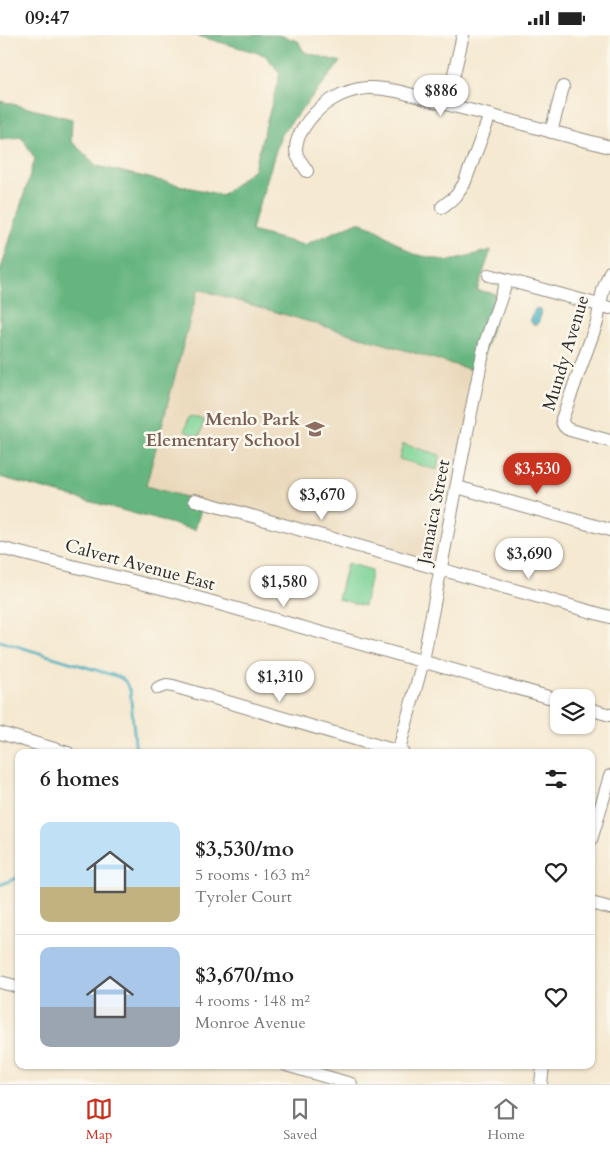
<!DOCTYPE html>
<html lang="en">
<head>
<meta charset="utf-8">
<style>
	:root { --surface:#fff; --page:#f2f2f2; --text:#222; --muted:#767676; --line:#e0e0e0; --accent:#c8321e }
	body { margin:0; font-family:Cardo,serif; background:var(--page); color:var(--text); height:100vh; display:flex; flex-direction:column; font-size:19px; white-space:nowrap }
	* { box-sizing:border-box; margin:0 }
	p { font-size:16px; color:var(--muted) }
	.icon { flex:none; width:28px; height:28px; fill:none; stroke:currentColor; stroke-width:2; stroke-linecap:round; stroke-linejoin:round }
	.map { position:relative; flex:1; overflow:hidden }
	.sheet { position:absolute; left:15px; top:714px; width:580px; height:320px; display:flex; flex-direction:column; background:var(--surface); border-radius:10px; box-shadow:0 1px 4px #0004 }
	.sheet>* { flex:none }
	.buttons { position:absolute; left:550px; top:654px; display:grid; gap:10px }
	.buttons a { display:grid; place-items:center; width:45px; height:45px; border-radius:10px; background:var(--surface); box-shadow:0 1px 4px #0004; font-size:25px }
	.price { position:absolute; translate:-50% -42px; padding:0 11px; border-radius:18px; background:#fff; color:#222; font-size:16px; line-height:32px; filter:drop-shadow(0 1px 2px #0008) }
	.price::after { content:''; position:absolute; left:50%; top:30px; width:15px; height:11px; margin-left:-8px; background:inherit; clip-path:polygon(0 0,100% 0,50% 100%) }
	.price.active { background:var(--accent); color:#fff }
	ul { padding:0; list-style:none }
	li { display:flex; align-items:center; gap:15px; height:125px; padding:0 25px }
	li+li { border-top:1px solid var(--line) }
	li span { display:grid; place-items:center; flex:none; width:140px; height:100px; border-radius:10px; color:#555 }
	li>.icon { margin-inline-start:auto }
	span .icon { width:60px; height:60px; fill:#fffc; stroke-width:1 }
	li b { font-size:21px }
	h2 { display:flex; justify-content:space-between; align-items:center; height:60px; padding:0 25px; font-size:21px }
	.status { display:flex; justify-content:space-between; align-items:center; height:35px; padding:0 25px; background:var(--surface); direction:ltr }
	.status svg { height:14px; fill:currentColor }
	.tabs { display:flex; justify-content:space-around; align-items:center; height:70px; border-top:1px solid var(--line); background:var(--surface); font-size:14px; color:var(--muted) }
	.tabs a { display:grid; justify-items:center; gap:2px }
	.tabs .active { color:var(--accent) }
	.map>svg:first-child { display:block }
</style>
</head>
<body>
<div class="status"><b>09:47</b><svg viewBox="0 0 49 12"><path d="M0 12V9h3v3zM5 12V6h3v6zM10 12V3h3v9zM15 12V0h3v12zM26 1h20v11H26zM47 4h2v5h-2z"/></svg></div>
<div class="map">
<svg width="610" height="1049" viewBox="0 0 610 1049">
	<rect width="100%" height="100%" fill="#fbf7ec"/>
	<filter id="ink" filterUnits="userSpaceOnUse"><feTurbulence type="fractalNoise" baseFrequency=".02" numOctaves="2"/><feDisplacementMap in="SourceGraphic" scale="10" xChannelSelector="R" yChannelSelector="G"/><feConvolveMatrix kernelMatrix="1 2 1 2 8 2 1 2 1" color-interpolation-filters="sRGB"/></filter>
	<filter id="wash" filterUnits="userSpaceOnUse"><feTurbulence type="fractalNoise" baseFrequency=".0096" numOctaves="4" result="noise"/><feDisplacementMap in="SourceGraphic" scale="20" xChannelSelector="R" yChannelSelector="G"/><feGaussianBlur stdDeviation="1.12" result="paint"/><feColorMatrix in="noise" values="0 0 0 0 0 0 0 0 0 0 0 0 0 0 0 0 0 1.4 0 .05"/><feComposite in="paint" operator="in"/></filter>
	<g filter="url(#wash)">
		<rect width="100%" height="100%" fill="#f5e9d1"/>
		<path fill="#ead8ba" d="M198,254L479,337L441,534L146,451Z"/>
		<g fill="#7dd396" stroke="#547f60">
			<path d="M191,381L204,385L200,401L186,397L185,394L189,382Z"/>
			<path d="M403,409L440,420L437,435L399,424Z"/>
			<path d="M347,528L372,535L364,571L338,564Z"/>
		</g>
		<path fill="#66b57f" stroke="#487055" d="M195,0H278L298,6L304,17L341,27L281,99L251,196L304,210L358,187L373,192L413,219L448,226L491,215L477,255L501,260L479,337L198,254L146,451L203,467L195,495L0,442V237L35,124L22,102L0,104V66L72,84L71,106L97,131L222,160L254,134L280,38L265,20Z"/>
		<path fill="#40adbf" stroke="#366c75" d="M535,274H539L542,277L538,289H533L530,286Z"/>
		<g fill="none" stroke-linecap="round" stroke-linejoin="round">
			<g stroke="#40adbf" stroke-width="2.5">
				<path d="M0,606L119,642L125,646L130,656L136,718"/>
				<path d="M0,850L19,842"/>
			</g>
		</g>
	</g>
	<g filter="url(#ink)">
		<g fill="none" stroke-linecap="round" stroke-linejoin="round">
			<g stroke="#908a7e" stroke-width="14">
				<g id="minor">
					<path d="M447,69L463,0"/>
					<path d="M551,97L563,52"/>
					<path d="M307,136C304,131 299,125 297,120C293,108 302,94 309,85C323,67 344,55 367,53C389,52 415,61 437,67C495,81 552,97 610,112"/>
					<path d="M442,172L456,161L464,149L490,80"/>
					<path d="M610,237L603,255L597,287L562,384C562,389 565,393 570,395L610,406"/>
					<path d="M489,240L610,273"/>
					<path d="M457,452L610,495"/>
					<path d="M195,465L610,582"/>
					<path d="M0,513L177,557L559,665"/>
					<path d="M158,653L166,650L173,651L403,718"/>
					<path d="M586,673L610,680"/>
					<path d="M0,698L68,718"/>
					<path d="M398,718L423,626L464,412L485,308L507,245"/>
					<path d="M591,805L610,741"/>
					<path d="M591,868L610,873"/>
					<path d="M0,947L19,952"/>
					<path d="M286,1030L351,1049"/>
					<path d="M541,1049L543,1030"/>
				</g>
			</g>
			<use href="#minor" stroke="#fff" stroke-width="12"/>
		</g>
	</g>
	<defs>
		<g id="school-bare" transform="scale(1.5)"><path d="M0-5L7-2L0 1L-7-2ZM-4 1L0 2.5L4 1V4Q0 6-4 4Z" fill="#8d6e63" stroke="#fbf7ec" stroke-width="2.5" paint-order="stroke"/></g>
	</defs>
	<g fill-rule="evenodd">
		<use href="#school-bare" x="315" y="394"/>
	</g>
	<g text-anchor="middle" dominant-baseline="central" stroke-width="5" stroke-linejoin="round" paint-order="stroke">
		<g font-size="18" fill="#2b2b2b" stroke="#fbf7ec">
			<text transform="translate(566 318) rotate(-73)">Mundy Avenue</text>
			<text transform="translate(434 477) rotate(-79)">Jamaica Street</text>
			<text transform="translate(140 530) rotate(15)">Calvert Avenue East</text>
		</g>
		<g font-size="18" font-weight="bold" fill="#785e54" stroke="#fbf7ec" text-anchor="end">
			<text x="300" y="384">Menlo Park<tspan x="300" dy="21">Elementary School</tspan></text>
		</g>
	</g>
</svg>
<div class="buttons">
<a><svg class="icon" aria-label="layers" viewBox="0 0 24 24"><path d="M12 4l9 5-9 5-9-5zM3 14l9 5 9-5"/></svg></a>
</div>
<b class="price" style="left:441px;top:82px">$886</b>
<b class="price active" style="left:537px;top:460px">$3,530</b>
<b class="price" style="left:322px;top:486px">$3,670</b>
<b class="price" style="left:529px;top:545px">$3,690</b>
<b class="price" style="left:284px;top:573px">$1,580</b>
<b class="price" style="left:280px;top:668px">$1,310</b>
<section class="sheet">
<h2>6 homes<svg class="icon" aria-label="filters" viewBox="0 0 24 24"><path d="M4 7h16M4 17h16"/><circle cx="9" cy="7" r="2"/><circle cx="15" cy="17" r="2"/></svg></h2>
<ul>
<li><span style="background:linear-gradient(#bfe0f5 65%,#c2b280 0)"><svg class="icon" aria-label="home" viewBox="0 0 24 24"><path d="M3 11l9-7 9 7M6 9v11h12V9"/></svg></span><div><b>$3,530/mo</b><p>5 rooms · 163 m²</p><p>Tyroler Court</p></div><svg class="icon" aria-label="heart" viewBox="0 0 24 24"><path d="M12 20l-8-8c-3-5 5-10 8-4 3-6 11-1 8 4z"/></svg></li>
<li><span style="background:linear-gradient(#a9c7e8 60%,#9aa5b1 0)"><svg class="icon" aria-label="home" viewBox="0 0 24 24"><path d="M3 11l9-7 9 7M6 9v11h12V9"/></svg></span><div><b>$3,670/mo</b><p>4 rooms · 148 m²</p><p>Monroe Avenue</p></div><svg class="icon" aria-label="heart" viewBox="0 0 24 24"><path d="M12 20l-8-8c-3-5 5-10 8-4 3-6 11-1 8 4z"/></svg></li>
</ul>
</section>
</div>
<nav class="tabs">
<a class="active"><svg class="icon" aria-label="map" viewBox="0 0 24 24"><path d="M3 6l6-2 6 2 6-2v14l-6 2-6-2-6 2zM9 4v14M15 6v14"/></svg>Map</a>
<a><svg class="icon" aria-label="saved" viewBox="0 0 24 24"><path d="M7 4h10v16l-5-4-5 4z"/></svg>Saved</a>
<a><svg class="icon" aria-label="home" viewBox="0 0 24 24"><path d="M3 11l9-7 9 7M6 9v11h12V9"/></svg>Home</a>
</nav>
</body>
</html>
